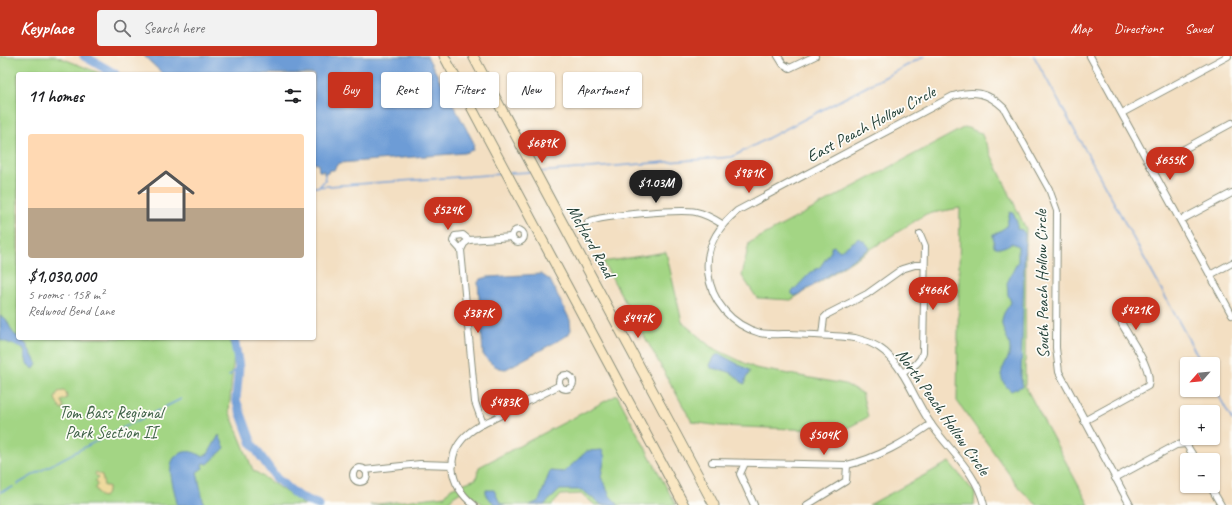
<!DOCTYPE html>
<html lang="en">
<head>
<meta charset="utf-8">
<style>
	:root { --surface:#fff; --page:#f2f2f2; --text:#202124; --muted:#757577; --line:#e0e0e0; --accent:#c8321e }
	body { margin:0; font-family:Caveat,sans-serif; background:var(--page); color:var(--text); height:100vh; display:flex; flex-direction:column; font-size:15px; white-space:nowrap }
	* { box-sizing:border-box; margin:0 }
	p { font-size:13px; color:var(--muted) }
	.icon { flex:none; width:22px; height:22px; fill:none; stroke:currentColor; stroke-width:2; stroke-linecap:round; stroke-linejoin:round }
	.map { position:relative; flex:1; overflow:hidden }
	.sheet { position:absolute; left:16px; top:16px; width:300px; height:268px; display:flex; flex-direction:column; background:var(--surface); border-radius:4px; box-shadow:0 1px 3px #0004 }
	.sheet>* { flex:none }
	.guide { position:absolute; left:328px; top:16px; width:380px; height:36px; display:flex; gap:8px }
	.needle { width:26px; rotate:243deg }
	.buttons { position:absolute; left:1180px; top:301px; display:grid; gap:8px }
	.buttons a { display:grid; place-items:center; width:40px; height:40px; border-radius:4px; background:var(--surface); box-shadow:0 1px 3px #0004; font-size:20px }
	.price { position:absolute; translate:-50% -34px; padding:0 9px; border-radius:14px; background:var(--accent); color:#fff; font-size:13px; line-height:26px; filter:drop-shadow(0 1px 2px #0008) }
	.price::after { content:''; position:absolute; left:50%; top:24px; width:12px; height:9px; margin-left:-6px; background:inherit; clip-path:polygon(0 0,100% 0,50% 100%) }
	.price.current { background:#222; color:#fff }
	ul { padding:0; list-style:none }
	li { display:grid; align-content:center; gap:8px; height:212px; padding:0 12px }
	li+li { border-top:1px solid var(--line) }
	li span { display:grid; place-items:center; height:124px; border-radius:4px; color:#555 }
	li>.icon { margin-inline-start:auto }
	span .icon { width:72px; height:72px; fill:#fffc; stroke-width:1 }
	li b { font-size:17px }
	h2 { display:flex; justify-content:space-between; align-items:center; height:48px; padding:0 12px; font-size:17px }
	.pill { padding:0 14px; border-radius:4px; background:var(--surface); box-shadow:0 1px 3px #0004; font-size:14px; line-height:36px }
	.pill.current { background:var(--accent); color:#fff }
	header { display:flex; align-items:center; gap:24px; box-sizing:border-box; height:56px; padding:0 20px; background:var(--accent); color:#fff }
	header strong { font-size:19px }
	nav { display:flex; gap:22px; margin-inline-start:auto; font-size:14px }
	.search { width:280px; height:36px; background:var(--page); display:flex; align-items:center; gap:10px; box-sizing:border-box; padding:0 14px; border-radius:4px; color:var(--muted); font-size:15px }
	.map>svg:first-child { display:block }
</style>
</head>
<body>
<header>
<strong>Keyplace</strong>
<div class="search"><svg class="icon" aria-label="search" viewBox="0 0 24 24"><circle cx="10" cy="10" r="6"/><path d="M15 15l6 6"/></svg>Search here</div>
<nav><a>Map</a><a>Directions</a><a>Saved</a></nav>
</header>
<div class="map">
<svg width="1232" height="449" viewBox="0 0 1232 449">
	<rect width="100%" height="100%" fill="#fdfcf7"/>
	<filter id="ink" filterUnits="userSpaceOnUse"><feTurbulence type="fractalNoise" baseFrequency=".025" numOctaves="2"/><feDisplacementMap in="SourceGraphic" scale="8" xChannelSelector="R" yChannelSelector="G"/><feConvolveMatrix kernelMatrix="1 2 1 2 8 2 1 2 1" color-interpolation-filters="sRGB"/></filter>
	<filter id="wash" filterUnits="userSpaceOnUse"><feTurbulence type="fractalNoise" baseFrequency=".012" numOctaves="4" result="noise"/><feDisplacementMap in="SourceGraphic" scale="16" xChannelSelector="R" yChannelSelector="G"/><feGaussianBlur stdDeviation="0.9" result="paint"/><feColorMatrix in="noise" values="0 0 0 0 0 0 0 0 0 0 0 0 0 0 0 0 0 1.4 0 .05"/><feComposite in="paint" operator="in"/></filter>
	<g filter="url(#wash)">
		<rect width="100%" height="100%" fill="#f3dfc2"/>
		<g fill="#a3d584" stroke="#61895c">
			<path d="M0,0H56L102,18H18V282H228L234,297L229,355L253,414L305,449H0Z"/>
			<path d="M965,71L981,77L1026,173L1025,330L1089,449H1037L1019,432L957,345L960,152L926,158L791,244L757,242L742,220L749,187Z"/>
			<path d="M666,196L682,266L711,291L755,312L845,328L862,337L868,361L842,375L720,370L692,366L603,206Z"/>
			<path d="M617,339L676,449H595L582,438L561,439L552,449H484L464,434L453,441L446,449H370L445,440L451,432L476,423L479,411Z"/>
			<path d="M949,406L975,437L974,449H869Z"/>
		</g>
		<g fill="#eeda9e" stroke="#868c69">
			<path d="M63,335L66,336L67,342L61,345L64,352L61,354L55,343L58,336Z"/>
			<path d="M96,416L102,419L104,430H108V436L104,441L100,440L95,432L97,429L95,425L98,422L95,418Z"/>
		</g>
		<g fill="#6d9cd6" stroke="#466c85">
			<path d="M144,0H427L474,87L473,94L464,97L340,107L336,110L334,114H329L328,117L324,118V115H319L318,108L314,107V18H163Z"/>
			<path d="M1010,156L1014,158L1017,166V173L1022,174L1025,178L1021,322L1023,330L1011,335C990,317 1010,308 1010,293C1010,281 998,272 1003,260C1004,255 1009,251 1011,246L1008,239L1007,227L1018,205V190L1012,187C1006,190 1000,194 994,190L993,179L1006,171Z"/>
			<path d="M859,182L865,186L870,192L800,238L795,240L792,238V236L810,217L820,211L831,195V191L834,190L840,195Z"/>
			<path d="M541,218L550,224L570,264L571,274L568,279L563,282L506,313C496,313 488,306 483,298L478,226L481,223L488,221Z"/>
			<path d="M0,260L6,263L13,277L26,288L37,308L34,313L27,308L24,294L20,291L0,284Z"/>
			<path d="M719,298L749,314V317L745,324V328L742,327C732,314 726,315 711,312L710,309L715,300Z"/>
			<path d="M219,379L225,392C219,397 214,403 208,408L204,407L202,408L203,412L197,416L204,449H177C176,434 161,405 181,397C189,394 194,396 202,400L208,398Z"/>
			<path d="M602,394L605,401L601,421L610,440L619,449H602L582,434H560L544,449H530L539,445L550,415L564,416L587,395Z"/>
			<path d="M486,434H494L500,447L505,449H496L486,440Z"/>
		</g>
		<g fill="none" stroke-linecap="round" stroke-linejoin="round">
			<g stroke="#6d9cd6" stroke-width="1.5">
				<path d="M1034,0L1202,308"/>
				<path d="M538,116L732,101L925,0"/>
				<path d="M510,117L532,116"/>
				<path d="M320,130L325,124V118"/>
				<path d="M314,131L502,118"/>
				<path d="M229,320L239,311"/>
				<path d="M1213,329L1232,364"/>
				<path d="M165,351L181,343"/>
				<path d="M18,428C64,400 111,378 159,354"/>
				<path d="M0,436L13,431"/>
			</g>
			<g stroke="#6d9cd6" stroke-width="9">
				<path d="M84,0L115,18"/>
				<path d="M234,282L239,311L236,344L252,388L277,423L298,440L319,449"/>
			</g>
		</g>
	</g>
	<g filter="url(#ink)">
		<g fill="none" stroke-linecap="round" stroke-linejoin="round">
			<g stroke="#898e7b" stroke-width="8">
				<g id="street">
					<path d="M778,0L783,8L790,12L815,0"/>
					<path d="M1090,0L1232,259"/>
					<path d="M1122,57L1228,0"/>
					<path d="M1151,111L1232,67"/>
					<path d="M1181,164L1232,137"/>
					<path d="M588,166C603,159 680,153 696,156C706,158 714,163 722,168"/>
					<circle cx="518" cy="180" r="6"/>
					<path d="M461,194L453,185L455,180L463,179L469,184"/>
					<path d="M1210,219L1232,207"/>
					<path d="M822,279L824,262L828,258L867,238L902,213L915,209H924"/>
					<path d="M902,317C912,311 920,308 923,296L925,190L920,178"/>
					<circle cx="566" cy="326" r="7"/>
					<path d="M1084,365L1148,330C1154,314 1130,283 1122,268"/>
					<path d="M483,368L475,346L461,194L464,188L469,184L512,181"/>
					<path d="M712,406L847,409C878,402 905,386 931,368"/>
					<path d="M745,407L740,418L754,449"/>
					<circle cx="360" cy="419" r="7"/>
					<path d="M365,414L420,408L453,409"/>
					<path d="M1115,422L1176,389L1186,388L1196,404"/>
					<path d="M1210,430L1221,449"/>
					<path d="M474,449C449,429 443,398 470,376C478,369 490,365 499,360C519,350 540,339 560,329"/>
					<path d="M807,449L846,425L847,409"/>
					<path d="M984,449C977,417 949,394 931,368C915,345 906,315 885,296C876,288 866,285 855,282C834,279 812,279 791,278C781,278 770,279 760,277C731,269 711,245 708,216C705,190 718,171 737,155L953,40C973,34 988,36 1004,52L1049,133L1057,155L1056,292L1059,316L1130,449"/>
				</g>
			</g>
			<g stroke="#898e7b" stroke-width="11">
				<g id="secondary">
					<path d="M444,0L684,449"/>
					<path d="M473,0L714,449"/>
				</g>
			</g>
			<use href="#street" stroke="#fff" stroke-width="6"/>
			<use href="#secondary" stroke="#fae7c3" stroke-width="9"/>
		</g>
	</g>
	<g text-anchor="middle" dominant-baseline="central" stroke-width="3.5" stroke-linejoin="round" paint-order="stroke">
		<g font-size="17" fill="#1f3d34" stroke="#fdfcf7">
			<text transform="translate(871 68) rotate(-28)">East Peach Hollow Circle</text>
			<text transform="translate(591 185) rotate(61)">McHard Road</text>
			<text transform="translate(1042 228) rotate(-91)">South Peach Hollow Circle</text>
			<text transform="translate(943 356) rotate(55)">North Peach Hollow Circle</text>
		</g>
		<g font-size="17" fill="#406348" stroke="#fdfcf7">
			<text x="111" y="356">Tom Bass Regional<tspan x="111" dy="20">Park Section II</tspan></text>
		</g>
	</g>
</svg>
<div class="buttons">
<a><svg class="needle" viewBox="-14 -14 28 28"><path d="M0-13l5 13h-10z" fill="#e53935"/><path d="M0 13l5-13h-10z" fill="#757577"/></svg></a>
<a>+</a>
<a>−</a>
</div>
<b class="price" style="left:542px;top:108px">$689K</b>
<b class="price" style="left:1170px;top:125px">$655K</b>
<b class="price" style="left:749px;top:138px">$981K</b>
<b class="price current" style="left:656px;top:148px">$1.03M</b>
<b class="price" style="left:448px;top:175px">$524K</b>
<b class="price" style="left:933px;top:255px">$466K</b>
<b class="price" style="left:1136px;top:275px">$421K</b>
<b class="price" style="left:478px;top:278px">$387K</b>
<b class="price" style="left:638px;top:283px">$447K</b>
<b class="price" style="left:505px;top:367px">$483K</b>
<b class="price" style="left:824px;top:400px">$504K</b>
<div class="guide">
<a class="pill current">Buy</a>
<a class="pill">Rent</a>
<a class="pill">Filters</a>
<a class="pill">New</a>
<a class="pill">Apartment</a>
</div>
<section class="sheet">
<h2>11 homes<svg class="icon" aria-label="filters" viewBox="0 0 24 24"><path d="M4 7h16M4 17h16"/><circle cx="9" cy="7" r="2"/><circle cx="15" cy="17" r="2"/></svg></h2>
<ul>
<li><span style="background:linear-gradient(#ffd9b3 60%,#b9a48a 0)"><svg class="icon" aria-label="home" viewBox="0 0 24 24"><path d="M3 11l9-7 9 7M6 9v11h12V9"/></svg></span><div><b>$1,030,000</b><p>5 rooms · 158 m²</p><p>Redwood Bend Lane</p></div></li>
</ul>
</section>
</div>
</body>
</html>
